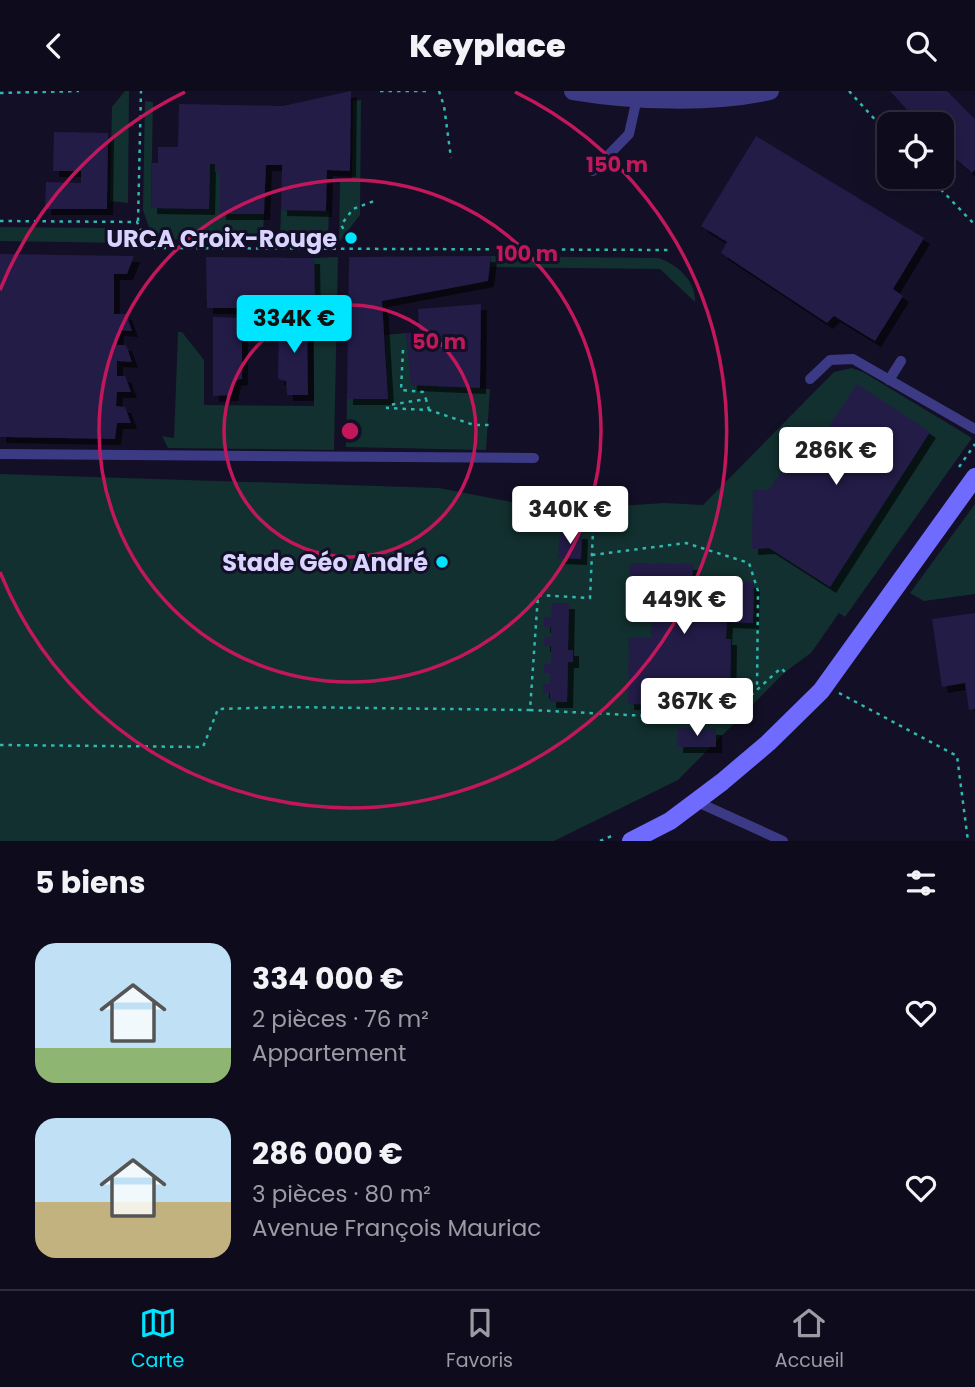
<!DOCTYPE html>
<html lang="fr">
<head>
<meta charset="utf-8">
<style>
	:root { --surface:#0e0b1c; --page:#171425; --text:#f1f3f6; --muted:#9b9ba3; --line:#2e2b3b; --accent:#00e5ff }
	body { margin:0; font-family:Poppins,sans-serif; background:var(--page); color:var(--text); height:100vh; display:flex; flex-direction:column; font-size:26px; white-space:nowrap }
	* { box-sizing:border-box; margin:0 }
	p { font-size:23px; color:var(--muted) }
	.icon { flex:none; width:38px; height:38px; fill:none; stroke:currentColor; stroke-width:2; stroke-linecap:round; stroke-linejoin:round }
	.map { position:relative; height:750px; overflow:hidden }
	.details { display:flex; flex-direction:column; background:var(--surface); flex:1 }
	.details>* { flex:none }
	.tools { position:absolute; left:877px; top:21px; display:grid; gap:14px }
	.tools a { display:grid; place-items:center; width:77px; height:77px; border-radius:14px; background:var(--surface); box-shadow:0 7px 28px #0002,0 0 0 2px var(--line); font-size:35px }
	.price { position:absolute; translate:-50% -60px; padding:0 16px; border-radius:7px; background:#fff; color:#222; font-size:23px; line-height:46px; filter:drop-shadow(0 2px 4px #0008) }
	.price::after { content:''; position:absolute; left:50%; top:42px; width:21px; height:16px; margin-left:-10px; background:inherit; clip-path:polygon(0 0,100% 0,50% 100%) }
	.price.active { background:var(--accent); color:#111 }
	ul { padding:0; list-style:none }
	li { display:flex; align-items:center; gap:21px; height:175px; padding:0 35px }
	li span { display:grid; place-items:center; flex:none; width:196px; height:140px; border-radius:21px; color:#555 }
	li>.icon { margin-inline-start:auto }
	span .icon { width:84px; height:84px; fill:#fffc; stroke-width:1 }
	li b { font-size:30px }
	h2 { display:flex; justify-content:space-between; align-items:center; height:84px; padding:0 35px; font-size:30px }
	header { display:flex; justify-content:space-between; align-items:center; height:91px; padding:0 35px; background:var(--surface); font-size:32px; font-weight:800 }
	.tab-bar { display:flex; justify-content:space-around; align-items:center; height:98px; border-top:2px solid var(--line); background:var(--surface); font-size:19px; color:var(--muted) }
	.tab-bar a { display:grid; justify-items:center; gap:4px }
	.tab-bar .active { color:var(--accent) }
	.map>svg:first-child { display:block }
</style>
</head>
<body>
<header><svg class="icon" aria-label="back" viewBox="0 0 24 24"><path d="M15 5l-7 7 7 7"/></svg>Keyplace<svg class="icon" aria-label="search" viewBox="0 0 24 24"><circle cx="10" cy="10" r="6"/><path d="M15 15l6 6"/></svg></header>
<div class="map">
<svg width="975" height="750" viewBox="0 0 975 750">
	<defs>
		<filter id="shadow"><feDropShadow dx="6" dy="6" stdDeviation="0" flood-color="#0009"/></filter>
	</defs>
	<rect width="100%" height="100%" fill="#130f26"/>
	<g fill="#12302f">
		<path d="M125,0H129L128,112L110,110L112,16Z"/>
		<path d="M361,9L360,124L339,151L340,89H352L353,10Z"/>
		<path d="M145,10L153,11L151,117L210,73H215V81H220V122L264,123L263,144L167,149L152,145L143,119Z"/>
		<path d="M281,119L329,120L328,149L280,147Z"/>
		<path d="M0,136L113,137L125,149L123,152L0,150Z"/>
		<path d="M491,165L659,167C678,174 696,190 695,211L660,178L491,176Z"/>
		<path d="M338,166L334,359L168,357L162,345L174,347L178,241H182L204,269V314L314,315V167Z"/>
		<path d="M406,242L412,293L490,298L486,359L346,356L347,308L388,307L385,244Z"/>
		<path d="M852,277L863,281L972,347L845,526L839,522L811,562L785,581L678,689L554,750H0V383L439,397L552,419L665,412L703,414L834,281Z"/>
		<path d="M975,413V503L924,510L910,502Z"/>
	</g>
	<g fill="#241b47" filter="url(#shadow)">
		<path d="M351,0L350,80L327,79L326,120L281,119L282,74H266L264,123H220V81H215V73H210L209,118L151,117L152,72H158V56H178L179,13L283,15Z"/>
		<path d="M890,0H947L975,28V79L972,82L942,56V33H920Z"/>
		<path d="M54,41L108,42L107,118H45L46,91L81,92V80H53Z"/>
		<path d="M756,45L924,147L893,198L903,205L875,250L834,225L827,232L721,162L727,151L701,135Z"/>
		<path d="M0,163L134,165L127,183H114V223H126L132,240L118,239L117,254H126L132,271L117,270V285H125L131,301H117L116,315L125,316L131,332H117L115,348L0,346Z"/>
		<path d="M491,165L488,190L382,210L388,308H347L349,166Z"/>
		<path d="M206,166L314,167L315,217H207Z"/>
		<path d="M481,213L480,297L411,294L406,242L419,241L418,218Z"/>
		<path d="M279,225L307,227L308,304H287L286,290L278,288Z"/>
		<path d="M213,226L242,227V288L235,289L232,304L213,305Z"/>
		<path d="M857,293L930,341L830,496L769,457L752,458L753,399H769L799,355L811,363Z"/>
		<path d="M560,442H582L581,468L558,467Z"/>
		<path d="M630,472L693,473L692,500H699L700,490L754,491L753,532L727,531L726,548H731L730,615L628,613L629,546L651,547L652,514L629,513Z"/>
		<path d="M552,512H569L568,559H573V571H568L567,611H550V602H543V593H550V582H544V573H551V555H544V546L551,547V536H544V526L551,527Z"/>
		<path d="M975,522V618L969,619L965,592L942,596L932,528Z"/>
		<path d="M678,637L716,638V656H677Z"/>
	</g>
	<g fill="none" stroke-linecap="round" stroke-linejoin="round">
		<g stroke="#2fb8b0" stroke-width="2.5" stroke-dasharray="3.5 5" stroke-linecap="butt">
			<path d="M380,0H427"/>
			<path d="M439,0L444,15L451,67"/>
			<path d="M849,0L889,44"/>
			<path d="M0,2L79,0"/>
			<path d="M929,86L975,134"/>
			<path d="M0,130L137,131L150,157L671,159"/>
			<path d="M138,130L141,0"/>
			<path d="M348,145L341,134L353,118L374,110"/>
			<path d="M403,259L401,299L423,301L426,308"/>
			<path d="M429,319L426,308L389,314L387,317L429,319L474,334H489"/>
			<path d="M959,376L975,353"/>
			<path d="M592,464L686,452L749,472L758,500L757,599"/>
			<path d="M839,602L957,665L968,750"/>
			<path d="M530,619L688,627L727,626L781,577L785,581"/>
			<path d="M0,654L203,656L218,618L286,616L530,619L538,504L590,507L594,417"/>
			<path d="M600,750L614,744"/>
		</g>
		<g stroke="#3d3a85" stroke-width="10">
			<path d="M593,80L629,43L637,7"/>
			<path d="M810,288L830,269L853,268L975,338"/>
			<path d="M889,289L901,270"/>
			<path d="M0,363L534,367"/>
			<path d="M695,710L783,750"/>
		</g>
		<path stroke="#3d3a85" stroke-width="18" d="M573,0C633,10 711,13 770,0"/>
		<path stroke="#6f6bff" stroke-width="18" d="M631,750L670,730L722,691L768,652L821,600L975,386"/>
	</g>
	<g fill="none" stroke="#c2185b" stroke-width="3.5">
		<circle cx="350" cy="340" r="126"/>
		<circle cx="350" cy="340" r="251"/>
		<path d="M0 199A377 377 0 0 1 185 1M515 1A377 377 0 1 1 0 481"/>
	</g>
	<g fill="#00e5ff" stroke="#130f26" stroke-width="2.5">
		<circle cx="351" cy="147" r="7"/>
		<circle cx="442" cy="471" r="7"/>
	</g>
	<g text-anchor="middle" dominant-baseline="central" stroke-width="6" stroke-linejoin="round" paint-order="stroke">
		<g font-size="24" font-weight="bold" fill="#d9d4ff" stroke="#130f26" text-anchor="end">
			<text x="337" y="147">URCA Croix-Rouge</text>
			<text x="428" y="471">Stade Géo André</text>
		</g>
	</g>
	<circle cx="350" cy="340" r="10" fill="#c2185b" stroke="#130f26" stroke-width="3.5"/>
	<g font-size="21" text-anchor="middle" font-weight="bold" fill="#c2185b" stroke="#130f26" stroke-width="6" stroke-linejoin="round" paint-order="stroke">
		<text x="617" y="81">150 m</text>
		<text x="527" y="170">100 m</text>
		<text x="439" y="258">50 m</text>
	</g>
</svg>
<div class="tools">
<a><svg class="icon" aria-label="locate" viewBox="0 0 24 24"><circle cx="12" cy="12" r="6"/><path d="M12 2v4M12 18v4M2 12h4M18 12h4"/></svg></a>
</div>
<b class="price active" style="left:294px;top:264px">334K €</b>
<b class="price" style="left:836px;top:396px">286K €</b>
<b class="price" style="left:570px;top:455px">340K €</b>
<b class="price" style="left:684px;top:545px">449K €</b>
<b class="price" style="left:697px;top:647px">367K €</b>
</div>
<section class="details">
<h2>5 biens<svg class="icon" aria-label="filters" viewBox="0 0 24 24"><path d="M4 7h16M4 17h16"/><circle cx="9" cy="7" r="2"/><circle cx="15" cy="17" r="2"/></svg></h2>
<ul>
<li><span style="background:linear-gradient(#bfe0f5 75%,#8fb573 0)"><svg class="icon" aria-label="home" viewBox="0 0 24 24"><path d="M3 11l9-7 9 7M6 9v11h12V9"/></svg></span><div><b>334 000 €</b><p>2 pièces · 76 m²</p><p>Appartement</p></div><svg class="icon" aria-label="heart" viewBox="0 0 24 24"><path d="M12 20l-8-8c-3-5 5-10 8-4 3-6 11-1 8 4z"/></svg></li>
<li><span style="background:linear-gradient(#bfe0f5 60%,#c2b280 0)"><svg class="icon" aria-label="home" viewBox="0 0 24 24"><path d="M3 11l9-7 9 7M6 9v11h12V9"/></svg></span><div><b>286 000 €</b><p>3 pièces · 80 m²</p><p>Avenue François Mauriac</p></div><svg class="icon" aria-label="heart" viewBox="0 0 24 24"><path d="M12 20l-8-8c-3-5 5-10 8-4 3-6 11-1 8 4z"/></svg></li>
</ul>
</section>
<nav class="tab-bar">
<a class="active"><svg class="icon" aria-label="map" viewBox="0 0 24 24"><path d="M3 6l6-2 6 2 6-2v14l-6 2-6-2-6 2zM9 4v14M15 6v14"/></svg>Carte</a>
<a><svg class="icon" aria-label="saved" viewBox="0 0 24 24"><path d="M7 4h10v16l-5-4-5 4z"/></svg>Favoris</a>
<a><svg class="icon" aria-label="home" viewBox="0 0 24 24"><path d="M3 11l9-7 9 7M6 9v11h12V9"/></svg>Accueil</a>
</nav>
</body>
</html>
